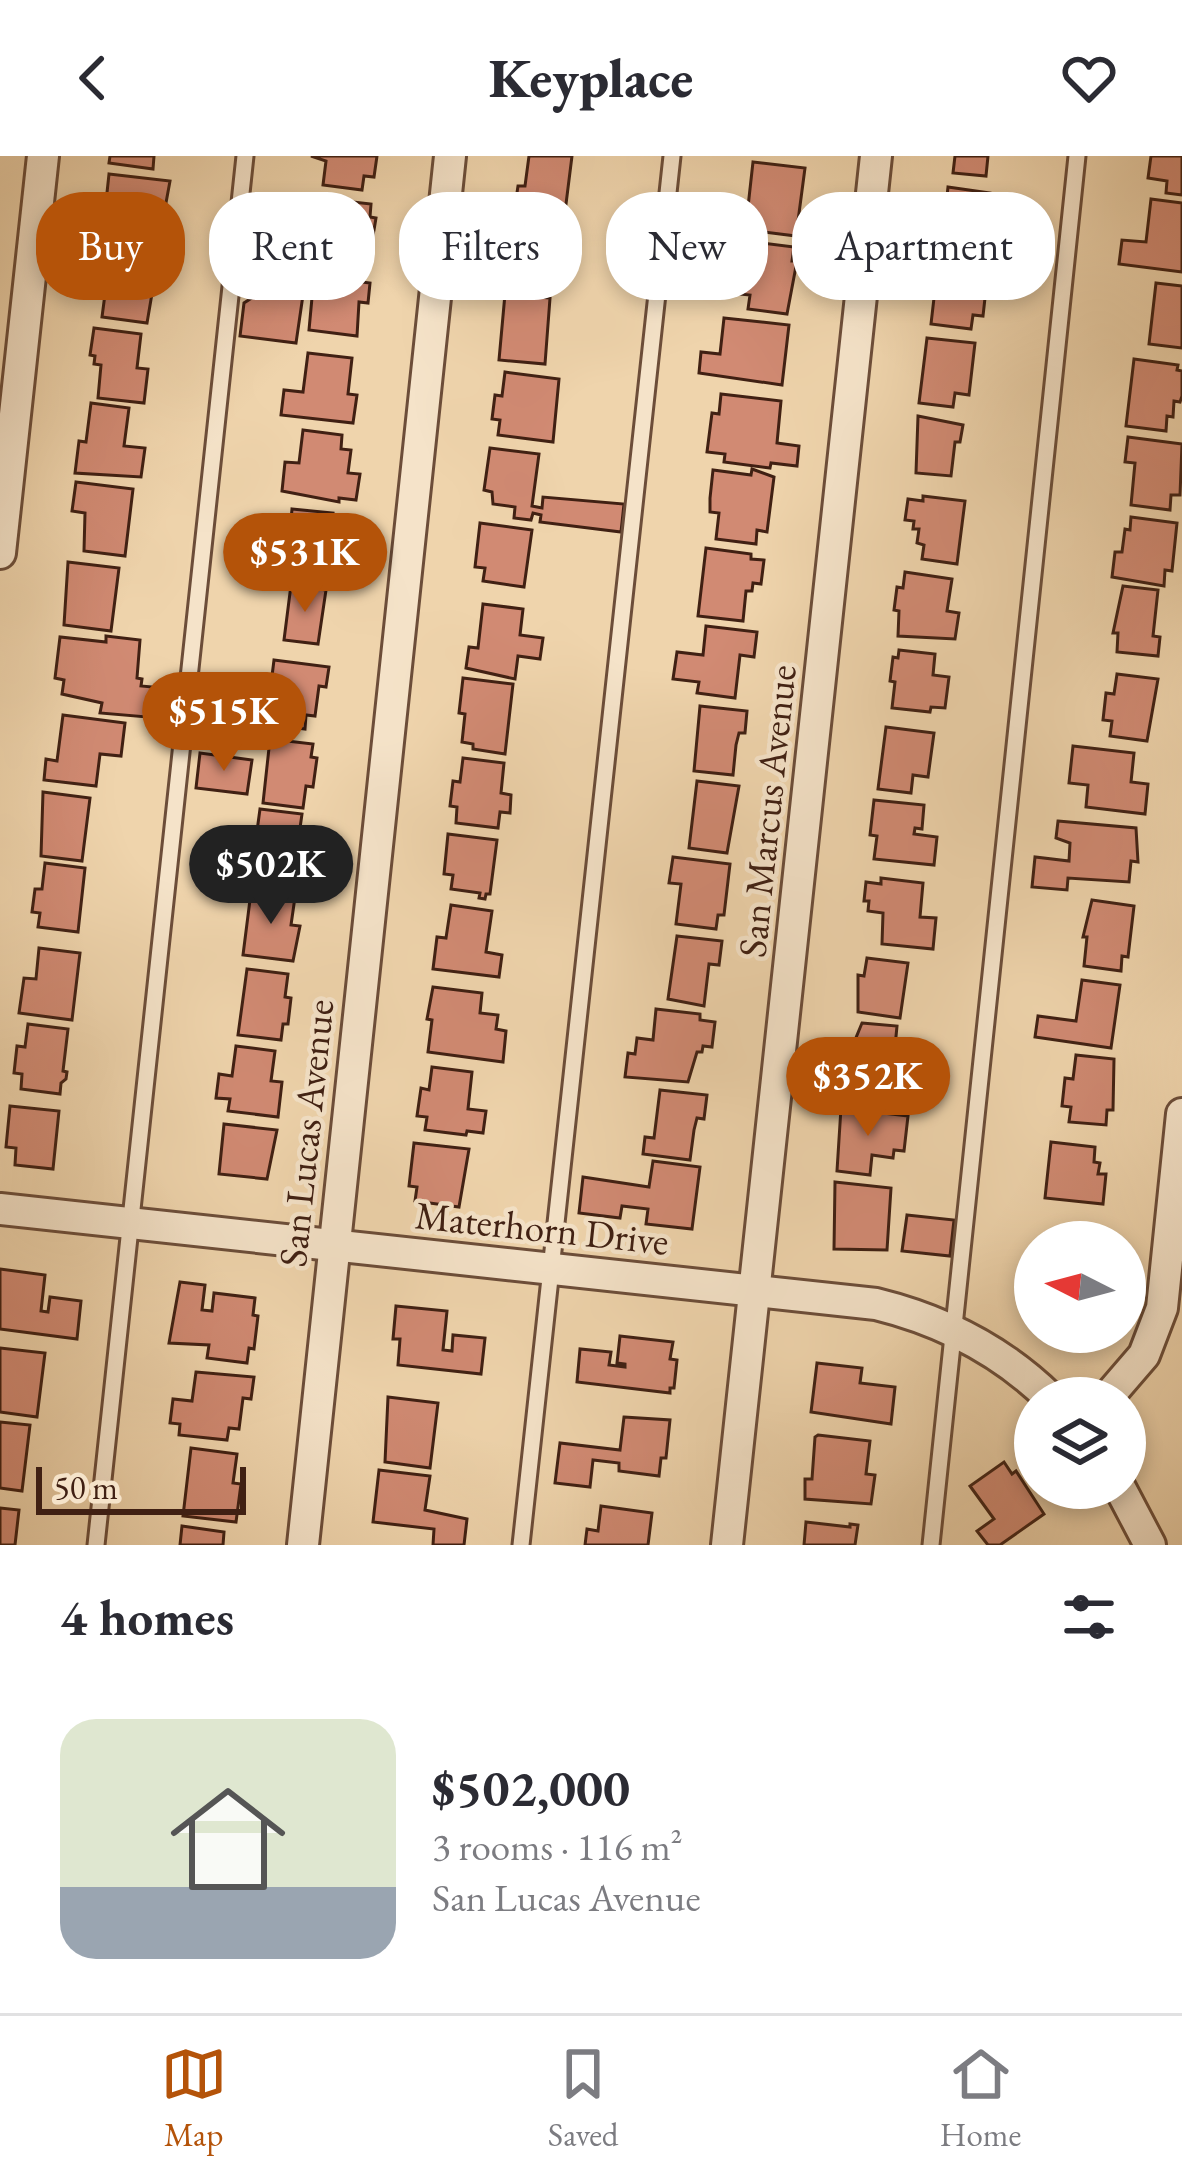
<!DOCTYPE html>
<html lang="en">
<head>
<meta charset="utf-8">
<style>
	:root { --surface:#fff; --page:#f2f2f3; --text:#2b2b33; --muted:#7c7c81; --line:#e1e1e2; --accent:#b45309 }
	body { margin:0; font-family:"EB Garamond",serif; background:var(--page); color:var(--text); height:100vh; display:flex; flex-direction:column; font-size:45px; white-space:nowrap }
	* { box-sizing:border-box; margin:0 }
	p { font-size:39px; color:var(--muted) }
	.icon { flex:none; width:66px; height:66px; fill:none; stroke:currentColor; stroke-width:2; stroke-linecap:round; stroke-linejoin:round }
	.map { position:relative; height:1389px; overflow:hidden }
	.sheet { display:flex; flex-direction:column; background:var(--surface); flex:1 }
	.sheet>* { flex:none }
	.top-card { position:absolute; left:36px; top:36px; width:1110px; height:108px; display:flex; gap:24px }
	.needle { width:78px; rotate:276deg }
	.buttons { position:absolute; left:1014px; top:1065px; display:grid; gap:24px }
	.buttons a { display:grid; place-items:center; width:132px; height:132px; border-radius:50%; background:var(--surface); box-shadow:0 6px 18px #0003; font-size:60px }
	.scale { position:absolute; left:36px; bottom:30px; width:210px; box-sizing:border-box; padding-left:12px; border:6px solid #402013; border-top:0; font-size:33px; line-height:42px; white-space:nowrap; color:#402013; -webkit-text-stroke:9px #f5e3c9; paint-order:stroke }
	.price { position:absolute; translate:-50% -102px; padding:0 27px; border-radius:42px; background:var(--accent); color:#fff; font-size:39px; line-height:78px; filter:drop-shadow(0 3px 6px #0008) }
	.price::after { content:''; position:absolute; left:50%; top:72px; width:36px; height:27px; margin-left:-18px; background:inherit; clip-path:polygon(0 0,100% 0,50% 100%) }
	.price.active { background:#222; color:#fff }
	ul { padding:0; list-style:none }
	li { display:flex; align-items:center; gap:36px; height:300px; padding:0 60px }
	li+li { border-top:3px solid var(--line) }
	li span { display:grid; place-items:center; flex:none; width:336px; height:240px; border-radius:36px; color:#555 }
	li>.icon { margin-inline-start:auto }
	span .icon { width:144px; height:144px; fill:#fffc; stroke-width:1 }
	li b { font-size:51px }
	h2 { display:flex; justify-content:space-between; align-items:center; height:144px; padding:0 60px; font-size:51px }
	.chip { padding:0 42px; border-radius:48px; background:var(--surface); box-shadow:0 6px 18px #0003; font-size:42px; line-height:108px }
	.chip.active { background:var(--accent); color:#fff }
	header { display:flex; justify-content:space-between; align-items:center; height:156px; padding:0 60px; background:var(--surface); font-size:54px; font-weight:800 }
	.tab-bar { display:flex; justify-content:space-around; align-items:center; height:168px; border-top:3px solid var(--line); background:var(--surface); font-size:33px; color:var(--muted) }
	.tab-bar a { display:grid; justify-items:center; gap:6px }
	.tab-bar .active { color:var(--accent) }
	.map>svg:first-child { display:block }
</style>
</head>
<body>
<header><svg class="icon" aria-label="back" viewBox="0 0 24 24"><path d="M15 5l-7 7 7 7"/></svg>Keyplace<svg class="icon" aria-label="heart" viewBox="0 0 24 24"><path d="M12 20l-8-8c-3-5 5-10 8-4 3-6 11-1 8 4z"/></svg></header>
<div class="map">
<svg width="1182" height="1389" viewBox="0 0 1182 1389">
	<rect width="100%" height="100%" fill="#efd4ac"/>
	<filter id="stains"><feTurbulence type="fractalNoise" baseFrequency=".00167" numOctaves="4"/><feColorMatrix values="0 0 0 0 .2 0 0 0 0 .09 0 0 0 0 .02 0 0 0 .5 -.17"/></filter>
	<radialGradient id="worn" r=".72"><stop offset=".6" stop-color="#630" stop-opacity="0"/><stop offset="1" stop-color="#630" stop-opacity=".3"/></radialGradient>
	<g fill="#d18a73" stroke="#402013" stroke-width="3">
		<path d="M110,0H154L153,13L109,7Z"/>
		<path d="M311,0H377L374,21L364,20L362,34L323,29L326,5Z"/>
		<path d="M529,0H572L565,56L515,50L518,30H525Z"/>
		<path d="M955,0H988L986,20L953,17Z"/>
		<path d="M1151,0H1182V39L1166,37L1167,25L1148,22Z"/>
		<path d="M753,6L805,12L796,80L757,75L759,61L747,60Z"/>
		<path d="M109,18L170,25L158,90L117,85L119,70L114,69L122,48L106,46Z"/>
		<path d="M948,31L990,37L984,82L995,83L992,103L939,93L940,48L946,49Z"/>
		<path d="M327,43L371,48L370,61L376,62L374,74L369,98L360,97L358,111L320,106V88L303,86L306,59L324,61Z"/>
		<path d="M1151,43L1182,47V116L1119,108L1122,84L1146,86Z"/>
		<path d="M525,64L567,69L560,126L544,124L543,132L506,128L510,92L521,94Z"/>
		<path d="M745,85L794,91L792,105H797L787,158L748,153L750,139L739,138L740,126L734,125L736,103L742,104Z"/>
		<path d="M100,94L158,102L147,167L102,161L107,123L97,122Z"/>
		<path d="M938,104L979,110L976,132L986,133L983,160L973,159L971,173L931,168L934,142L928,141L931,114L937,115Z"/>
		<path d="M314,120L370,127L368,147L359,146L357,180L309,174Z"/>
		<path d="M1156,127L1182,130V192L1149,188Z"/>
		<path d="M264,134L303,139L296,187L240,180L244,147Z"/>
		<path d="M505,138L550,142L545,208L499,204Z"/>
		<path d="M724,162L789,169L782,229L699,217L701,196L720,198Z"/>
		<path d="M94,172L141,178L137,212L148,213L144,247L98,242L101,209L94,208L95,200L90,199Z"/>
		<path d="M927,182L975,187L969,239L955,237L953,251L919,247Z"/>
		<path d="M308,197L352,202L348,238L357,239L353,267L281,259L284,234L303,236Z"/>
		<path d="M1134,203L1178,209L1177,214L1182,215V240L1180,246L1174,245L1173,261L1167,260L1166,275L1126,270Z"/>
		<path d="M505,216L559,223L553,286L498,279L500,264L492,263L495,239L502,240Z"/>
		<path d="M721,238L781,245L777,287L799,290L797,310L771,307L770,312L724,306L725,298L707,296L712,257L719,258Z"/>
		<path d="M91,247L129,252L124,290L145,292L141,321L75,317L79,285L86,286Z"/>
		<path d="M918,260L963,269L960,286H955L951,320L916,317Z"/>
		<path d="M303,274L342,279L341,293L351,294L348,317L360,318L356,344L339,342V346L282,335L285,306L299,307Z"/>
		<path d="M1128,281L1182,288L1180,339H1171L1170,354L1131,349L1135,307L1125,306Z"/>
		<path d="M490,292L539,298L532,350L542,352L543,341L624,348L621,376L540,366L541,359L533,357L531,364L514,362L515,351L493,348L492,336L484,334Z"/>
		<path d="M752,313L774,321L767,376L757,374L756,388L716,383L719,357L710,356V342L713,314L751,319Z"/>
		<path d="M76,326L133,333L125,400L84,395L85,357L72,355Z"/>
		<path d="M923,340L965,345L957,408L922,403L924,389L917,387L919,373H913L914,365L905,364L908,343L923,345Z"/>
		<path d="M292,353L333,357L327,418L270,413L274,375H290Z"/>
		<path d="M1131,361L1177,367L1172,415L1165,414L1164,430L1112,421L1115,396H1122L1125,373L1130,374Z"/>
		<path d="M480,367L532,374L524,431L483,425L485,412L475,411Z"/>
		<path d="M706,392L751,398V403L764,404L761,428L753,427L752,435H746L743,465L698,460Z"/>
		<path d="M68,406L119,412L111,475L64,469Z"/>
		<path d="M905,416L952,423L947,455L959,457L955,483L898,480L899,455L894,454L897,431L903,432Z"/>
		<path d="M291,429L326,434L318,488L284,484Z"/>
		<path d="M1123,430L1158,434L1153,480L1160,481L1158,500L1117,496L1118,477H1113Z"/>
		<path d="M483,448L523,453L520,479L543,482L540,503L518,500L515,523L466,512L469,491L478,492Z"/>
		<path d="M706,470L757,476L754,501L740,499L735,542L697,537L699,526L673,523L677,496L703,499Z"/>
		<path d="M106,480L140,484L137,522L142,523L141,530L174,533L170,563L100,557L102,547L62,538L64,524L55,522L60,481L106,486Z"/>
		<path d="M899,494L935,498L933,519L949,521L945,552L931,551L930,556L892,552L895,526L890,525L893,501L898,502Z"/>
		<path d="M274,504L329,511L326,531L319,530L315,560L306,559L305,573L266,568Z"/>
		<path d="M1117,518L1158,523L1147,585L1110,580L1112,565L1103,564L1106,537L1114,538Z"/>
		<path d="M463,522L513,528L505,598L473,593V588L462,586L465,558L459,557Z"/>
		<path d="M700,550L747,555L745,577H739L736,589L733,619L694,615Z"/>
		<path d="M63,559L125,567L121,600L100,598L96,630L44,624L46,603L57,605Z"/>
		<path d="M886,571L934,577L928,621L913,619L911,637L878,633Z"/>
		<path d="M270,583L313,588L311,601L317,602L313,631L306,630L303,652L263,647Z"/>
		<path d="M1073,590L1134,597L1131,626L1148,628L1145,658L1086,651L1088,629L1069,627Z"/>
		<path d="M200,597L252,604L247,638L196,632Z"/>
		<path d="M463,602L504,607L501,637L511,639L510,657L500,656L498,672L456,667L457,651L450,650L453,625L460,626Z"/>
		<path d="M697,625L739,630L727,697L689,692Z"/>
		<path d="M43,636L90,642L82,705L41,700Z"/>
		<path d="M874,644L924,649L922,673L915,672L914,678L937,681L934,709L874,703L877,680L870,679Z"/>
		<path d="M260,653L302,658L298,686L308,687L303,722L251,715L252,706L236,704L240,673L257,675Z"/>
		<path d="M1058,665L1136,672L1138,706L1131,705L1129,726L1068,722L1067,734L1032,731L1035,701L1069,705L1070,687L1056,682Z"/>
		<path d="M448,678L497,684L490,738H486L485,743L479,742L480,737L451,733L453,719L444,718Z"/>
		<path d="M673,701L730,708L724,759H718L716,773L676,768L681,728L669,727Z"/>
		<path d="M45,707L85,712L78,776L38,771L40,757L32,756L35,733H42Z"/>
		<path d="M881,722L923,727L920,761L936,762L933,793L882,788L883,757L868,755L869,745H864L866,726L881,728Z"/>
		<path d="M251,736L295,741L291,769L300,770L293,805L243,799Z"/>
		<path d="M1092,744L1134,750L1128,801L1122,800L1121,815L1084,810L1087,781H1083Z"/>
		<path d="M451,749L492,755L486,796L502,799L499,821L433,813L437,781L446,782Z"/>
		<path d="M677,780L722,785L719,809L709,808L704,850L668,843Z"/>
		<path d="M39,792L80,797L72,864L19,857L24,822L36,823Z"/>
		<path d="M867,802L908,807L900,862L858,856V819L864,820Z"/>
		<path d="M247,813L288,818L285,841L291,842L288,868H283L281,884L238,879Z"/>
		<path d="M1082,824L1120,829L1111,892L1035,881L1038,860L1076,865Z"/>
		<path d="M433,831L482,837L480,857L498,859L496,873L506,875L503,906L428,896L432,864L427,863Z"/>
		<path d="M656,853L700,858V864L715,866L712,891L703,890L702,896H697L688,926L625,921L628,897L635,898L637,882L653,884Z"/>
		<path d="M862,867L897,870L890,943L849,939L852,911H845L848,883L855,884Z"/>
		<path d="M28,868L68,873L63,915L67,916L66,923L61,927L60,938L21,933L22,918L14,917L17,890L25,891Z"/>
		<path d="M236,890L275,895L271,925L282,926L278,961L228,955L230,943L216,942L219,918L232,920Z"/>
		<path d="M1076,899L1114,903L1113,954H1107L1106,969L1069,966L1071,951L1062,950L1065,922L1073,923Z"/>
		<path d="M432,911L472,916L468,953L486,955L483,977L467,975L466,979L425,974L427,961L417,960L421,932L429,934Z"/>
		<path d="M660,934L707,939L704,963L697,962L694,974L690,1004L643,998L645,981L654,982Z"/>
		<path d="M10,950L59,955L53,1013L15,1009L16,992L6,991Z"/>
		<path d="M841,952L908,960L904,995L894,994L893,1002L872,999L870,1019L837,1015Z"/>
		<path d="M224,968L277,974L267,1023L219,1018Z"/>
		<path d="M1051,986L1095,991L1094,1006L1100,1007L1098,1018H1106L1103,1048L1045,1042Z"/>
		<path d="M414,987L469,993L459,1051L415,1045L417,1031L409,1030Z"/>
		<path d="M653,1005L700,1011L692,1073L646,1068L648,1053L622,1050L620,1062L579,1057L583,1021L649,1031Z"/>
		<path d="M835,1026L891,1032L887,1094L834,1093Z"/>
		<path d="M907,1059L954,1064L950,1100L902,1095Z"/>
		<path d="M1046,1077L1094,1082V1086H1045Z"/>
		<path d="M0,1113L45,1119L41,1155L48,1156L50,1141L81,1145L77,1183L0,1173Z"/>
		<path d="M180,1126L205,1129L202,1154L212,1155L214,1137L255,1142L253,1159L258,1160L254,1193L249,1192L247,1207L207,1202L209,1189L169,1187Z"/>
		<path d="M396,1150L447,1155L443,1194L452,1195L453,1179L485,1182L481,1218L398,1209L400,1183H393Z"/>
		<path d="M620,1180L673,1186L670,1203L677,1204L674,1232H670V1237L577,1226L580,1193L611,1196L609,1209L625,1211V1208L617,1207Z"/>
		<path d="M0,1192L45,1197L37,1261L0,1256Z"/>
		<path d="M817,1207L862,1212L860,1227L895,1231L891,1268L811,1256Z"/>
		<path d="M196,1216L254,1221L251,1243L243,1242L239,1273L229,1272L227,1284L179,1279L180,1268L170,1267L173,1243L192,1245Z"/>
		<path d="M388,1241L438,1247L430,1312L385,1306Z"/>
		<path d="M624,1261L670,1264L666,1302H661L659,1320L619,1315V1307L593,1304L590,1331L555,1327L560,1287L620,1294Z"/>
		<path d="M0,1266L30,1269L22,1335L0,1332Z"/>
		<path d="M818,1279L870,1285L866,1318L875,1319L871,1348L805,1343V1323H812L815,1281Z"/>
		<path d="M191,1292L237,1298L233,1327L241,1328L236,1366L183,1360Z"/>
		<path d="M1004,1306L1012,1318L1016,1315L1044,1358L1000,1389H988L977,1375L994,1363L970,1330Z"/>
		<path d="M379,1314L430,1320L425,1354L467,1363L464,1389H433L434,1373L373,1366Z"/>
		<path d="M601,1350L652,1357L648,1389H585L587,1373L598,1375Z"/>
		<path d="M0,1352L19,1354L15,1389H0Z"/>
		<path d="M806,1366L850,1371V1368L858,1369L855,1389H804Z"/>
		<path d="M182,1370L224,1376L223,1389H180Z"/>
	</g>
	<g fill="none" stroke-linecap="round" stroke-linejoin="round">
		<g stroke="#6c4d39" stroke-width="21">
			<g id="service">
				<path d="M96,1389L245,0"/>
				<path d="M521,1389L672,0"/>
				<path d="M931,1389L1077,0"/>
			</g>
		</g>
		<g stroke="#6c4d39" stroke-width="36">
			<g id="minor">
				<path d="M0,397L43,0"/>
				<path d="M0,1053L876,1148C941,1164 1002,1195 1050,1242"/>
				<path d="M1107,1242L1144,1199L1162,1152L1182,958"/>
				<path d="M1120,1332L1150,1389"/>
				<path d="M303,1389L450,0"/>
				<path d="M727,1389L876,0"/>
			</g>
		</g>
		<use href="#service" stroke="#f5e3c9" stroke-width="15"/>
		<use href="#minor" stroke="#f5e3c9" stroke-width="30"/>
	</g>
	<g text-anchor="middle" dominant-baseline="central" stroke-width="9" stroke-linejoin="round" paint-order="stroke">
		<g font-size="39" fill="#402013" stroke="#f5e3c9">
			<text transform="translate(767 655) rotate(-84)">San Marcus Avenue</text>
			<text transform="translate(306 977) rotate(-84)">San Lucas Avenue</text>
			<text transform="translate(542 1072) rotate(6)">Materhorn Drive</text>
		</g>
	</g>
	<rect width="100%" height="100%" filter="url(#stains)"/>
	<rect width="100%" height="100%" fill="url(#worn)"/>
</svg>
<div class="buttons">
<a><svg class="needle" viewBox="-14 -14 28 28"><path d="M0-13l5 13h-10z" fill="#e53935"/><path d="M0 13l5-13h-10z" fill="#7c7c81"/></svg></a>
<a><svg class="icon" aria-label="layers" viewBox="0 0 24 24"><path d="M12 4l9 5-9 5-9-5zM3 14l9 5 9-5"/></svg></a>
</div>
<div class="scale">50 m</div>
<b class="price" style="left:305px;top:459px">$531K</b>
<b class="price" style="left:224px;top:618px">$515K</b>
<b class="price active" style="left:271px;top:771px">$502K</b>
<b class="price" style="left:868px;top:983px">$352K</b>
<div class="top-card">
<a class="chip active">Buy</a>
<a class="chip">Rent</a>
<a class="chip">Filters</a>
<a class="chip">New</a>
<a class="chip">Apartment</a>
</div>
</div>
<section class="sheet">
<h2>4 homes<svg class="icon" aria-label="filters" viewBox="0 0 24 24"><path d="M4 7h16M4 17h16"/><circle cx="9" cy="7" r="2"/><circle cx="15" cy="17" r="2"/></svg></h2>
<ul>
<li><span style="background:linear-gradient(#dfe7d0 70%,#9aa5b1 0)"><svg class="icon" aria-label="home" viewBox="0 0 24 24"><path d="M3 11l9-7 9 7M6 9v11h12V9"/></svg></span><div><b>$502,000</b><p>3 rooms · 116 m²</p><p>San Lucas Avenue</p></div></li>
</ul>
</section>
<nav class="tab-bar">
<a class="active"><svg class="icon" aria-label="map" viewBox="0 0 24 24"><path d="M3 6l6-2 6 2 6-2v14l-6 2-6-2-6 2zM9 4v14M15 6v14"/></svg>Map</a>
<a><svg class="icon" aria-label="saved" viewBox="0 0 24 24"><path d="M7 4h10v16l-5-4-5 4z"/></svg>Saved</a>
<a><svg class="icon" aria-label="home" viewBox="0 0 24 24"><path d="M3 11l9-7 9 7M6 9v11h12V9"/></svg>Home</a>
</nav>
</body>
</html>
